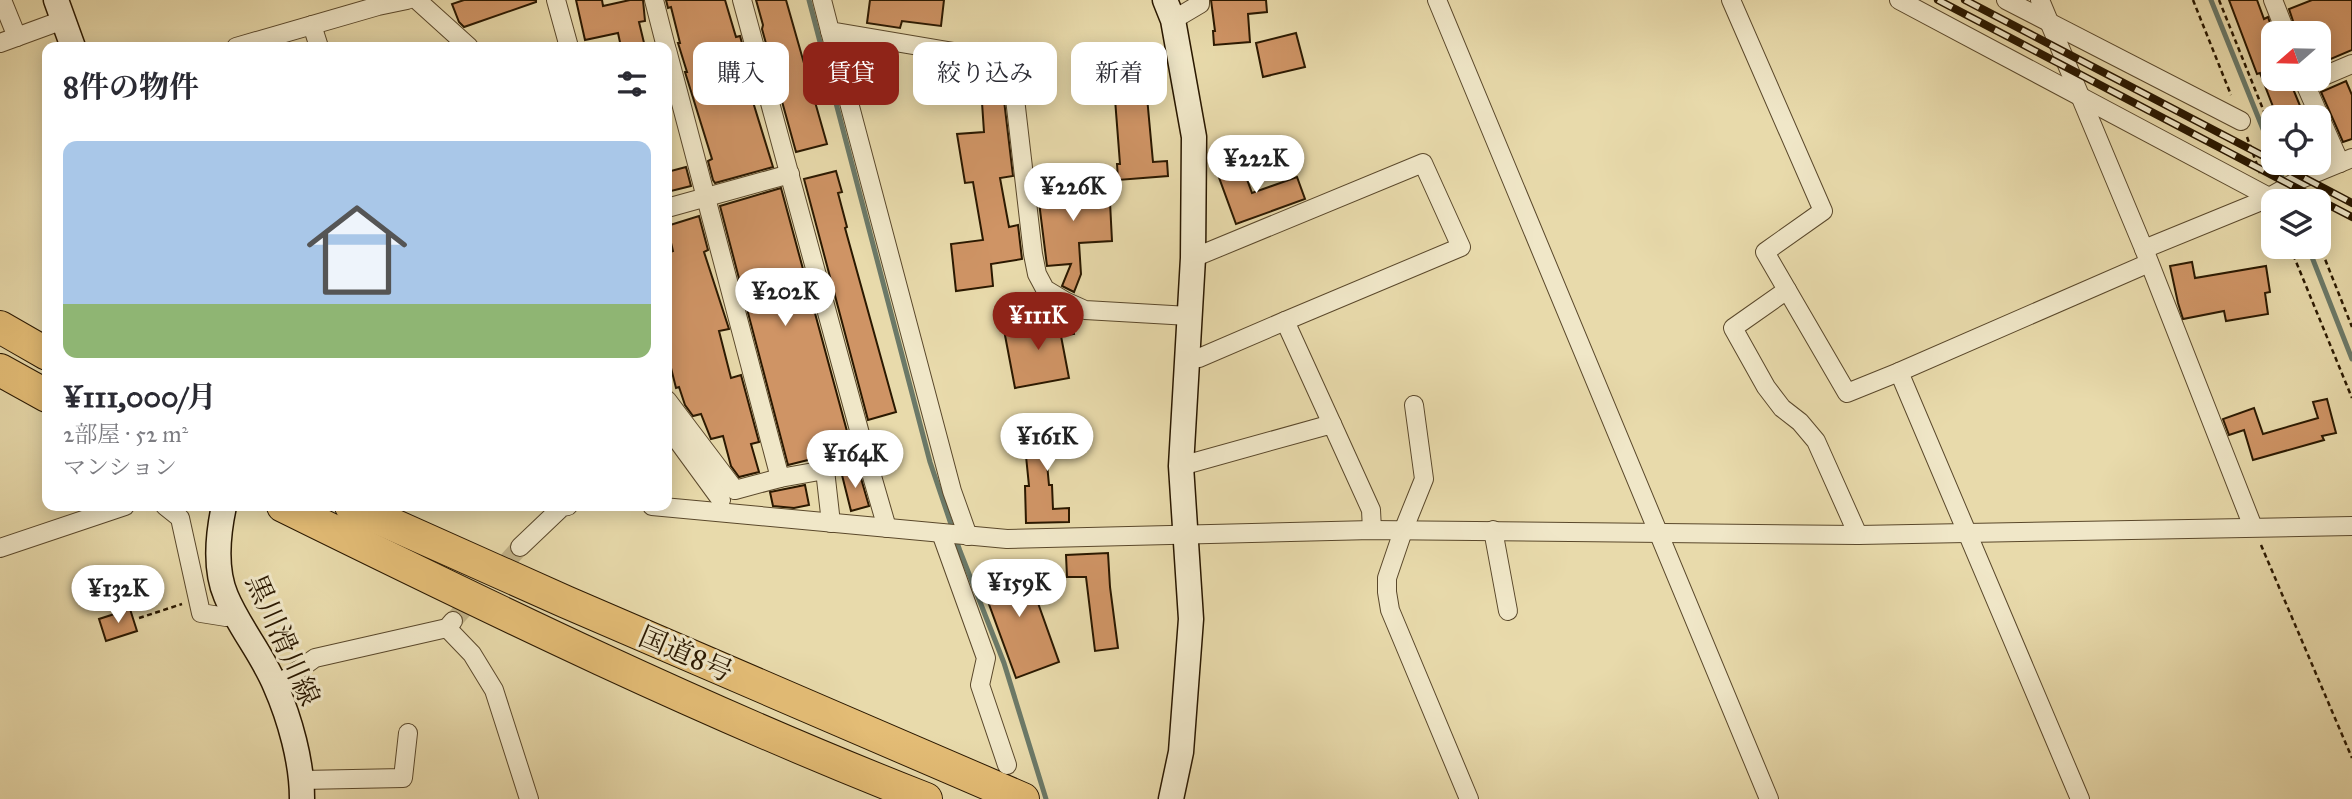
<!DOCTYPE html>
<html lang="ja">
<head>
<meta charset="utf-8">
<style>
	:root { --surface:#fff; --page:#f2f2f3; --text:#2b2b33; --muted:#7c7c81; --line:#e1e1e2; --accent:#8f2418 }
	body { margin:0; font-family:"IM FELL Great Primer","Noto Serif JP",serif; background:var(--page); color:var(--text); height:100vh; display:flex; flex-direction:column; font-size:26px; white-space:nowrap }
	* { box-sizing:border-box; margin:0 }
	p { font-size:23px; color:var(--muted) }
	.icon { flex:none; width:38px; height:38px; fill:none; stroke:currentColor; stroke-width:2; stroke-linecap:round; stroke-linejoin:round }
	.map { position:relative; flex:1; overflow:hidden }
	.panel { position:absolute; left:42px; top:42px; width:630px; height:469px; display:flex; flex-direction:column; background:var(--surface); border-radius:14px; box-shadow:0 4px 18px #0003 }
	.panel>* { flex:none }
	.hud { position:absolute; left:693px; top:42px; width:665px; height:63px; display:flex; gap:14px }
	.needle { width:46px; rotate:250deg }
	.fabs { position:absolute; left:2261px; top:21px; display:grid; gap:14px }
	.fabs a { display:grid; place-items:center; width:70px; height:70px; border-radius:14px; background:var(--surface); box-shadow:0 4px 18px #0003; font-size:35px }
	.price { position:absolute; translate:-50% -60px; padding:0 16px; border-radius:24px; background:#fff; color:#222; font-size:23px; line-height:46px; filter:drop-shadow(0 2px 4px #0008) }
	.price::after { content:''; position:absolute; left:50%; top:42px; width:21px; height:16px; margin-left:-10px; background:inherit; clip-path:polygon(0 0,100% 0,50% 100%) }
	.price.active { background:var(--accent); color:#fff }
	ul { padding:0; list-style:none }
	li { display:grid; align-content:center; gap:14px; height:371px; padding:0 21px }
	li+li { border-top:2px solid var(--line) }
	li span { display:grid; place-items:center; height:217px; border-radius:14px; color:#555 }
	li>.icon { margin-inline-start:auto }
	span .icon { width:126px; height:126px; fill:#fffc; stroke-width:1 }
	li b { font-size:30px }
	h2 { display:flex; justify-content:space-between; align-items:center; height:84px; padding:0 21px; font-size:30px }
	.chip { padding:0 24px; border-radius:14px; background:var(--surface); box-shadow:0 4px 18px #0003; font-size:24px; line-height:63px }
	.chip.active { background:var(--accent); color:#fff }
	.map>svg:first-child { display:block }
</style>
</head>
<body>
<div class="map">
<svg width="2352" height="799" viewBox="0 0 2352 799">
	<rect width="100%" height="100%" fill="#e8daab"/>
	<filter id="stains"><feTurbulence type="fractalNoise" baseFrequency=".00286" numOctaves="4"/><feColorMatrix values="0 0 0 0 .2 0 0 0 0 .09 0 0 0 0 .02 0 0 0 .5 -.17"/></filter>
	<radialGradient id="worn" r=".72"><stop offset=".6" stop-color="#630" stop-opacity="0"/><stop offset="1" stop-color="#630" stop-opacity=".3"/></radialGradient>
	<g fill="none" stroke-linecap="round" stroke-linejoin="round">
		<g stroke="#6b7968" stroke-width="5">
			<path d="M809,0L930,462L960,551L1004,663L1046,799"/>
			<path d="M2211,0L2273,154"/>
			<path d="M2277,163L2291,201"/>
			<path d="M2308,247L2352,359"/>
		</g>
	</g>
	<g fill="#cf9465" stroke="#2a1800" stroke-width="2">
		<path d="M464,0H536V2L464,27L459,22L452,4Z"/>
		<path d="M576,0H602L603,6L630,0H643L645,21L639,22L645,47H621L618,33L585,40Z"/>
		<path d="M666,0H725L736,37L740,36L747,61L741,63L773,167L715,183L713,180L708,161L712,159L685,72H687L678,43H680L671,7L668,8Z"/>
		<path d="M756,0H786L827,144L796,152L762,29L763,25Z"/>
		<path d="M870,0H944L941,26L902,21L900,28L867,23Z"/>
		<path d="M1211,0H1266L1267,12L1248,14L1250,42L1214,45L1213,31H1215Z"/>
		<path d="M2229,0H2257L2264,19L2268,17L2273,32V79H2289L2303,113L2292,117H2277L2260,73L2257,74Z"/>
		<path d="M2312,0H2352V50L2319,64V27L2297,33L2289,9Z"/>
		<path d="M1296,33L1305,67L1263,77L1256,43Z"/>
		<path d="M998,72L999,89H1002L1003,92L1013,176L1000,178L1009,227L1018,225L1022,259L991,264L993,286L956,291L951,244L983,240L973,182L965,183L957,134L984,132L980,73Z"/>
		<path d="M2346,81L2352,95V139L2343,142L2321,92Z"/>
		<path d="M1147,97L1153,162L1167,161L1168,176L1118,180L1117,164H1120L1115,99Z"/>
		<path d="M1241,163L1252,193L1297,177L1305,199L1236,224L1217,172Z"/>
		<path d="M686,167L691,186L667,192V172Z"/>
		<path d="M836,171L842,192L838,193L847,227L845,228L896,412L868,420L804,179Z"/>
		<path d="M1109,183L1112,241L1079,243L1081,274L1074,292L1062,286L1071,264L1047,266L1037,186Z"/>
		<path d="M781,188L851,446L836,453L788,465L720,206Z"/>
		<path d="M699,216L708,250L704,252L729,329L719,331L731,378L741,375L759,442L751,444L759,472L739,477L731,466L723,436L711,439L701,414L693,416L685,405L679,387L676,388L667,352V253L673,251L667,226Z"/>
		<path d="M2192,262L2195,278L2266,266L2270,292L2265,293L2268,314L2226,321L2224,311L2183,319L2178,303L2170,266Z"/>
		<path d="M1071,318L1074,334L1061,336L1069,378L1015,388L1004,330Z"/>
		<path d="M2327,399L2336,433L2322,436L2324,440L2253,460L2244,430L2229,435L2223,419L2254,408L2263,434L2318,418L2313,402Z"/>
		<path d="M1073,419L1076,451L1046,453L1049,485H1052L1053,509L1069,508V522L1026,523L1025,486H1029L1025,446L1045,444L1043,421Z"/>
		<path d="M858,468L869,506L851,511L842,475Z"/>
		<path d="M805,485L809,505L794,508L773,506L770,492Z"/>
		<path d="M1108,553L1110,587L1118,648L1095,651L1086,577H1067L1066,555Z"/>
		<path d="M1023,561L1059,662L1016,678L979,577Z"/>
		<path d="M130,609L137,631L106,641L99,619Z"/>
	</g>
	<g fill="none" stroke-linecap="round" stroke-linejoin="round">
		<path stroke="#c2b389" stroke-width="18" stroke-dasharray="18 9" stroke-linecap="butt" d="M453,621L520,547"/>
		<g stroke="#5a482b" stroke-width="20">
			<g id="street">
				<path d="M2,0L17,37"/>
				<path d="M417,0L469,47"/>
				<path d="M556,0L569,47"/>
				<path d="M654,0L666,47"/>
				<path d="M742,0L865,452L825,470"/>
				<path d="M822,0L830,31L1007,61L1014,90L1033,254L1037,274L1045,289L1065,301L1085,310L1189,316"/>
				<path d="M1437,0L1769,799"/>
				<path d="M1731,0L1823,211L1765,252L1847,393L1899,372L2080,799"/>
				<path d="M1899,0L2269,197"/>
				<path d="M2006,0L2241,121"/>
				<path d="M2040,0L2144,249L2253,527"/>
				<path d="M2273,0L2286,33"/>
				<path d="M1173,20L1200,4V0"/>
				<path d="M312,25L319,47"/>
				<path d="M830,31L952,491L968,536"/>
				<path d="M0,43L63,20"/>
				<path d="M236,47L378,6L407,0"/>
				<path d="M667,50L780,478L825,470L831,523"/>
				<path d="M2319,78L2352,64"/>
				<path d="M2303,79L2340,163"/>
				<path d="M667,208L790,174"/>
				<path d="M2144,249L2264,200L2301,179L2352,158"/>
				<path d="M1193,258L1423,163L1461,247L1285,321"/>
				<path d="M1787,290L1733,328L1766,387L1782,408L1800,422L1816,441L1858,535"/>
				<path d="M1186,359L1199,358L1285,321L1332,424"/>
				<path d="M1899,372L2149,263"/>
				<path d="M667,400L735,490L780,478"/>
				<path d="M1414,405L1424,479L1403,531L1387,578V592L1390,610L1469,799"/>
				<path d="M667,426L721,500"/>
				<path d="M865,452L887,528"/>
				<path d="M1181,466L1332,424L1371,510L1372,530"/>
				<path d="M165,506L180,518L201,613L226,617L236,615"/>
				<path d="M652,506L1007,539L1372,530L1858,535L2352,526"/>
				<path d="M1493,530L1508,611"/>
				<path d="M941,533L986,658L980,685L1007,765"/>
				<path d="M520,547L562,507L568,506"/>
				<path d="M0,548L125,506"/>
				<path d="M447,628L472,654L494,690L529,799"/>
				<path d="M276,686L315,658L447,628L453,621"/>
				<path d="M302,780L403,778L408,733"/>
			</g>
		</g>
		<g stroke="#2a1800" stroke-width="27">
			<g id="secondary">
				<path d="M56,0L73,47"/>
				<path d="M1165,0L1173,20L1194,137L1193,258L1181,466L1191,619L1181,752L1171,799"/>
				<path d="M224,506C218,534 214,568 226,596C239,627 262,654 275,685C290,719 302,762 302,799"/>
			</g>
		</g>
		<g stroke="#2a1800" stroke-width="34">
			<g id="highway">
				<path d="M0,327L47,354"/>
				<path d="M0,370L47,396"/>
				<path d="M283,506C494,610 706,713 926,799"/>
				<path d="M351,506L566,602L1023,799"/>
			</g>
		</g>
		<g stroke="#2a1800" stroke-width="2.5" stroke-dasharray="5 3.5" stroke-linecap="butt">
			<path d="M2193,0L2231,95"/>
			<path d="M2219,0L2273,134"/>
			<path d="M2247,137L2260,173"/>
			<path d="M2319,244L2352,327"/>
			<path d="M2290,247L2352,398"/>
			<path d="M2261,545L2352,758"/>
			<path d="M139,618L182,604"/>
		</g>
		<use href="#street" stroke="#f0e7c8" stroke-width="18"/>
		<use href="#secondary" stroke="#f0e7c8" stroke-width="24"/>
		<use href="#highway" stroke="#e4bd76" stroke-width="32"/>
		<g stroke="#2a1800" stroke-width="8">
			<g id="rail">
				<path d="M1938,0L2352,217"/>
				<path d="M1965,0L2273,161"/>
				<path d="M2276,163L2352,203"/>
			</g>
		</g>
		<use href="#rail" stroke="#f0e7c8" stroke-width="5" stroke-dasharray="16" stroke-linecap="butt"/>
	</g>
	<g text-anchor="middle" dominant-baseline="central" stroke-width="6" stroke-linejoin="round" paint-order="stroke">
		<g font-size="28" fill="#2a1800" stroke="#f0e7c8">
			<text transform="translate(283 640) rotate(66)">黒川滑川線</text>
			<text transform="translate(686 654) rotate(23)">国道8号</text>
		</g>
	</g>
	<rect width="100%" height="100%" filter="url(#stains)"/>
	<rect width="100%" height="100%" fill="url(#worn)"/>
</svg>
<div class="fabs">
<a><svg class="needle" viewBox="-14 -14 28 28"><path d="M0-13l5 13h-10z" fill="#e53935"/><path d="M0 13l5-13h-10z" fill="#7c7c81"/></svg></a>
<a><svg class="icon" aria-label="locate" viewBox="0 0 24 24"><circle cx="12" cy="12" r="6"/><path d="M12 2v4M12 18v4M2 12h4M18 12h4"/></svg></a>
<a><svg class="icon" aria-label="layers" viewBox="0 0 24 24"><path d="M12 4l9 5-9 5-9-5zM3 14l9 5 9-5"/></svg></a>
</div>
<b class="price" style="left:1256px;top:195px">¥222K</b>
<b class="price" style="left:1073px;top:223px">¥226K</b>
<b class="price" style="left:785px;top:328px">¥202K</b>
<b class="price active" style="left:1038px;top:352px">¥111K</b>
<b class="price" style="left:1047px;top:473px">¥161K</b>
<b class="price" style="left:855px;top:490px">¥164K</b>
<b class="price" style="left:1019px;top:619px">¥159K</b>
<b class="price" style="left:118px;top:625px">¥132K</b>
<div class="hud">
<a class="chip">購入</a>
<a class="chip active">賃貸</a>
<a class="chip">絞り込み</a>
<a class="chip">新着</a>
</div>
<section class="panel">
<h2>8件の物件<svg class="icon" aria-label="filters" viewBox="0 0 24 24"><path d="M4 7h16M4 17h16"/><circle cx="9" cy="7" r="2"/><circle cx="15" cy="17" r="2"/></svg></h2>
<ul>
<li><span style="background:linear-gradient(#a9c7e8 75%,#8fb573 0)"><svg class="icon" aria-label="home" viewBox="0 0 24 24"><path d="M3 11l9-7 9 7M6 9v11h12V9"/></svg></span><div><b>¥111,000/月</b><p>2部屋 · 52 m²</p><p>マンション</p></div></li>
</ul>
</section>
</div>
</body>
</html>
